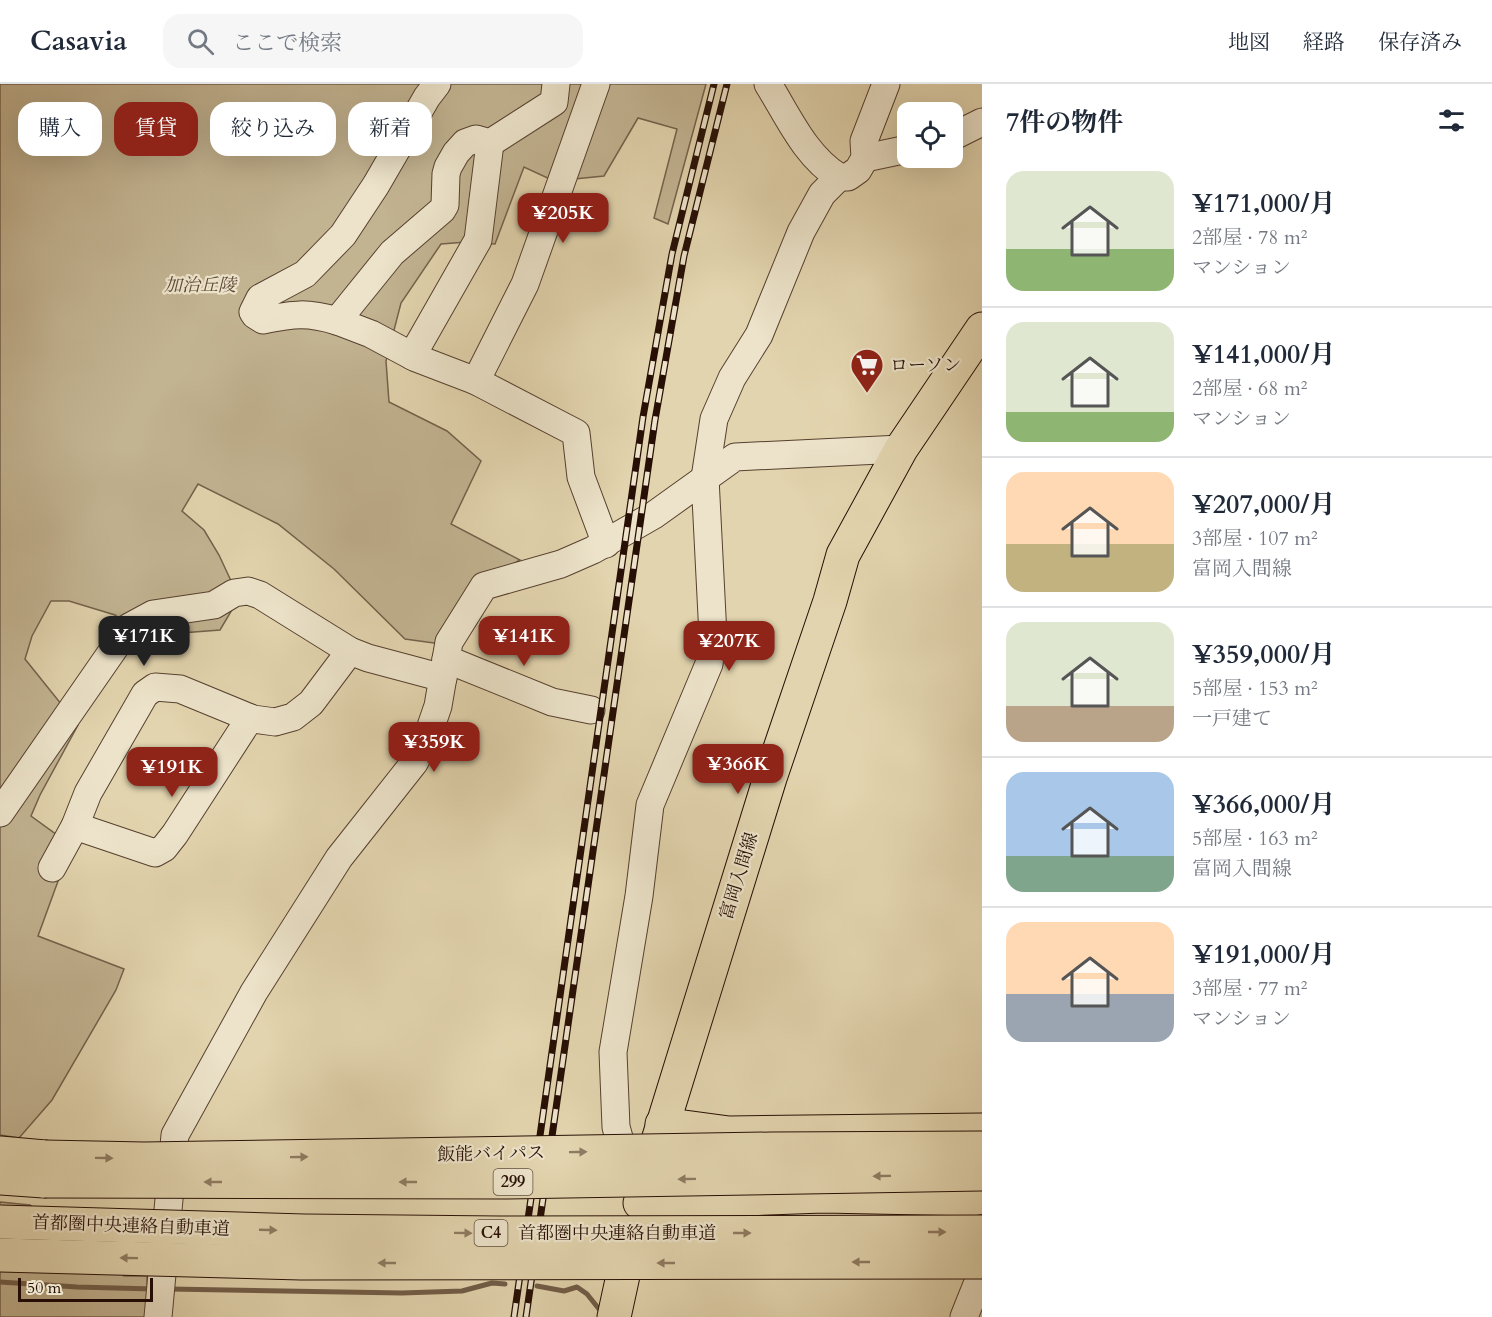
<!DOCTYPE html>
<html lang="ja">
<head>
<meta charset="utf-8">
<style>
	:root { --surface:#fff; --page:#f6f6f7; --text:#1f2937; --muted:#747a83; --line:#e0e1e3; --accent:#8f2418 }
	body { margin:0; font-family:Cardo,"Noto Serif JP",serif; background:var(--page); color:var(--text); height:100vh; display:flex; flex-direction:column; font-size:22px; white-space:nowrap }
	* { box-sizing:border-box; margin:0 }
	p { font-size:20px; color:var(--muted) }
	.icon { flex:none; width:33px; height:33px; fill:none; stroke:currentColor; stroke-width:2; stroke-linecap:round; stroke-linejoin:round }
	.map { position:relative; flex:1; overflow:hidden }
	.drawer { display:flex; flex-direction:column; background:var(--surface); width:510px }
	.drawer>* { flex:none }
	.banner { position:absolute; left:18px; top:18px; width:570px; height:54px; display:flex; gap:12px }
	.fabs { position:absolute; left:897px; top:18px; display:grid; gap:12px }
	.fabs a { display:grid; place-items:center; width:66px; height:66px; border-radius:12px; background:var(--surface); box-shadow:0 6px 24px #0002; font-size:30px }
	.scale { position:absolute; left:18px; bottom:15px; width:135px; box-sizing:border-box; padding-left:6px; border:3px solid #270f05; border-top:0; font-size:16px; line-height:21px; white-space:nowrap; color:#270f05; -webkit-text-stroke:4px #ece3ca; paint-order:stroke }
	.price { position:absolute; translate:-50% -51px; padding:0 14px; border-radius:12px; background:var(--accent); color:#fff; font-size:20px; line-height:39px; filter:drop-shadow(0 2px 3px #0008) }
	.price::after { content:''; position:absolute; left:50%; top:36px; width:18px; height:14px; margin-left:-9px; background:inherit; clip-path:polygon(0 0,100% 0,50% 100%) }
	.price.on { background:#222; color:#fff }
	ul { padding:0; list-style:none }
	li { display:flex; align-items:center; gap:18px; height:150px; padding:0 24px }
	li+li { border-top:2px solid var(--line) }
	li span { display:grid; place-items:center; flex:none; width:168px; height:120px; border-radius:18px; color:#555 }
	li>.icon { margin-inline-start:auto }
	span .icon { width:72px; height:72px; fill:#fffc; stroke-width:1 }
	li b { font-size:26px }
	h2 { display:flex; justify-content:space-between; align-items:center; height:72px; padding:0 24px; font-size:26px }
	.chip { padding:0 21px; border-radius:18px; background:var(--surface); box-shadow:0 6px 24px #0002; font-size:21px; line-height:54px }
	.chip.on { background:var(--accent); color:#fff }
	header { display:flex; align-items:center; gap:36px; box-sizing:border-box; height:84px; padding:0 30px; background:var(--surface); border-bottom:2px solid var(--line) }
	header strong { font-size:28px }
	nav { display:flex; gap:33px; margin-inline-start:auto; font-size:21px }
	.search { width:420px; height:54px; background:var(--page); display:flex; align-items:center; gap:15px; box-sizing:border-box; padding:0 21px; border-radius:18px; color:var(--muted); font-size:22px }
	main { display:flex; flex:1; min-height:0 }
	.map>svg:first-child { display:block }
</style>
</head>
<body>
<header>
<strong>Casavia</strong>
<div class="search"><svg class="icon" aria-label="search" viewBox="0 0 24 24"><circle cx="10" cy="10" r="6"/><path d="M15 15l6 6"/></svg>ここで検索</div>
<nav><a>地図</a><a>経路</a><a>保存済み</a></nav>
</header>
<main>
<div class="map">
<svg width="982" height="1233" viewBox="0 0 982 1233">
	<rect width="100%" height="100%" fill="#e2d4ae"/>
	<filter id="stains"><feTurbulence type="fractalNoise" baseFrequency=".00333" numOctaves="4"/><feColorMatrix values="0 0 0 0 .2 0 0 0 0 .09 0 0 0 0 .02 0 0 0 .5 -.17"/></filter>
	<radialGradient id="worn" r=".72"><stop offset=".6" stop-color="#630" stop-opacity="0"/><stop offset="1" stop-color="#630" stop-opacity=".3"/></radialGradient>
	<g fill="#c2b391" stroke="#74614b" stroke-width="1.5">
		<path d="M0,0H706L668,140L654,134L677,45L638,34L604,92L554,97L524,83L495,160L467,158L441,160L401,219L386,277L389,318L447,347L481,377L451,440L520,476L487,495L441,560L405,555L334,485L278,440L198,400L182,427L204,446L219,471L239,514L220,546L181,549L147,561L115,531L69,517H51L32,552L25,575L78,641L40,711L31,732L57,751L61,789L38,852L124,885L116,906L52,1016L19,1054L0,1051Z"/>
		<path d="M0,1118L30,1121L124,1192H147L148,1233H0Z"/>
	</g>
	<g fill="none" stroke-linecap="round" stroke-linejoin="round">
		<g stroke="#715d48" stroke-width="5">
			<path d="M0,1198L77,1203L154,1205"/>
			<path d="M537,1202L564,1207L577,1203L587,1210L603,1230"/>
			<path d="M169,1205L402,1209L462,1207L492,1199L505,1200"/>
		</g>
		<g stroke="#56402f" stroke-width="29">
			<g id="minor">
				<path d="M556,0L554,18L490,59L476,55L465,59L456,69L448,83L446,90L445,121L442,126L392,169L337,237L371,250L416,274L476,297L576,349L581,393L606,460"/>
				<path d="M768,0C788,32 805,72 839,93H848L858,86L865,74L864,57L886,0"/>
				<path d="M952,53L982,38"/>
				<path d="M865,74L908,65"/>
				<path d="M337,237C307,228 294,230 263,236L255,231L253,228L260,214L305,190L343,151L376,101L427,13L437,0"/>
				<path d="M412,272L478,156L490,59"/>
				<path d="M476,297L525,200L596,0"/>
				<path d="M446,575L552,618L591,626"/>
				<path d="M0,729L129,543L153,530L214,521L234,509L248,507L260,511L350,567L368,574L443,594"/>
				<path d="M75,742L155,769L164,764L175,750L250,634"/>
				<path d="M52,784L75,742L88,709L145,610L155,603L180,605L253,635L275,638L293,633L311,619L350,567"/>
				<path d="M628,1086L616,1043L613,968L639,812L650,721L709,580L713,552L705,394L714,335L732,294L759,251L801,148L822,110L839,93"/>
				<path d="M158,1233L175,1051L254,908L339,774L414,679L426,657L438,622L449,558L484,502L561,480L593,466L654,431L735,373L901,365"/>
				<path d="M964,1233L982,1188"/>
			</g>
		</g>
		<g stroke="#270f05" stroke-width="35">
			<g id="major">
				<path d="M655,1066L770,694L830,517L843,471L901,365L982,245"/>
				<path d="M614,1233L632,1150"/>
			</g>
		</g>
		<g stroke="#270f05" stroke-width="35">
			<g id="highway">
				<path d="M662,1040L729,1049L982,1046"/>
				<path d="M0,1069L45,1073"/>
				<path d="M0,1094L44,1097"/>
				<path d="M640,1119L823,1112L973,1115L982,1113"/>
			</g>
		</g>
		<use href="#minor" stroke="#ece3ca" stroke-width="27"/>
		<use href="#major" stroke="#e2d4ae" stroke-width="33"/>
		<use href="#highway" stroke="#e2d4ae" stroke-width="33"/>
		<g stroke="#270f05" stroke-width="7">
			<g id="rail">
				<path d="M514,1233L643,333L672,170L714,0"/>
				<path d="M526,1233L655,336L684,172L727,0"/>
			</g>
		</g>
		<use href="#rail" stroke="#ece3ca" stroke-width="4.5" stroke-dasharray="14" stroke-linecap="butt"/>
		<g stroke="#270f05" stroke-width="35" stroke-linecap="butt">
			<g id="highway-bridge">
				<path d="M45,1073L144,1075L771,1065L982,1064"/>
				<path d="M44,1097L507,1098L982,1090"/>
				<path d="M0,1138L304,1147L499,1149L982,1148"/>
				<path d="M0,1171L301,1179L982,1178"/>
			</g>
		</g>
		<use href="#highway-bridge" stroke="#e2d4ae" stroke-width="33"/>
	</g>
	<defs><path id="oneway-solid" d="M-6-.8H1V-3.2L6.5 0L1 3.2V.8H-6Z" transform="scale(1.5)"/></defs>
	<g fill="#8e7b62">
		<use href="#oneway-solid" transform="translate(578 1068) rotate(-1)"/>
		<use href="#oneway-solid" transform="translate(299 1073) rotate(-1)"/>
		<use href="#oneway-solid" transform="translate(104 1074) rotate(1)"/>
		<use href="#oneway-solid" transform="translate(882 1092) rotate(179)"/>
		<use href="#oneway-solid" transform="translate(687 1095) rotate(179)"/>
		<use href="#oneway-solid" transform="translate(213 1098) rotate(-180)"/>
		<use href="#oneway-solid" transform="translate(408 1098) rotate(-180)"/>
		<use href="#oneway-solid" transform="translate(268 1146) rotate(2)"/>
		<use href="#oneway-solid" transform="translate(937 1148)"/>
		<use href="#oneway-solid" transform="translate(463 1149) rotate(1)"/>
		<use href="#oneway-solid" transform="translate(742 1149)"/>
		<use href="#oneway-solid" transform="translate(129 1174) rotate(-179)"/>
		<use href="#oneway-solid" transform="translate(861 1178) rotate(180)"/>
		<use href="#oneway-solid" transform="translate(387 1179) rotate(-180)"/>
		<use href="#oneway-solid" transform="translate(666 1179) rotate(180)"/>
	</g>
	<defs>
		<g id="supermarket-pin" transform="scale(1.725)"><path d="M0 17L-7.5 6A9.5 9.5 0 1 1 7.5 6Z" fill="#8f2418" stroke="#ece3ca"/><path d="M-6-5.5h2.5l.6 2H6L4.5 2H-2.5L-4.4-4H-6ZM-1.5 3.2a1.3 1.3 0 1 0 .1 0ZM3 3.2a1.3 1.3 0 1 0 .1 0Z" fill="#fff"/></g>
	</defs>
	<g fill-rule="evenodd">
		<use href="#supermarket-pin" x="867" y="281"/>
	</g>
	<g text-anchor="middle" dominant-baseline="central" stroke-width="4.5" stroke-linejoin="round" paint-order="stroke">
		<g fill="#ece3ca" stroke="#624f40" stroke-width="1.5">
			<rect x="493.5" y="1085" width="39" height="26" rx="4.5"/>
			<rect x="474.5" y="1136" width="33" height="26" rx="4.5"/>
		</g>
		<g font-size="16" font-weight="bold" fill="#270f05">
			<text x="513" y="1098">299</text>
			<text x="491" y="1149">C4</text>
		</g>
		<g font-size="18" font-style="italic" fill="#5d4836" stroke="#ece3ca">
			<text x="200" y="201">加治丘陵</text>
		</g>
		<g font-size="18" fill="#270f05" stroke="#ece3ca" text-anchor="start">
			<text x="890" y="281">ローソン</text>
		</g>
		<g font-size="18" fill="#270f05" stroke="#ece3ca">
			<text transform="translate(739 792) rotate(-73)">富岡入間線</text>
			<text transform="translate(491 1070) rotate(-1)">飯能バイパス</text>
			<text transform="translate(131 1142) rotate(2)">首都圏中央連絡自動車道</text>
			<text x="617" y="1149">首都圏中央連絡自動車道</text>
		</g>
	</g>
	<rect width="100%" height="100%" filter="url(#stains)"/>
	<rect width="100%" height="100%" fill="url(#worn)"/>
</svg>
<div class="fabs">
<a><svg class="icon" aria-label="locate" viewBox="0 0 24 24"><circle cx="12" cy="12" r="6"/><path d="M12 2v4M12 18v4M2 12h4M18 12h4"/></svg></a>
</div>
<div class="scale">50 m</div>
<b class="price" style="left:563px;top:160px">¥205K</b>
<b class="price on" style="left:144px;top:583px">¥171K</b>
<b class="price" style="left:524px;top:583px">¥141K</b>
<b class="price" style="left:729px;top:588px">¥207K</b>
<b class="price" style="left:434px;top:689px">¥359K</b>
<b class="price" style="left:738px;top:711px">¥366K</b>
<b class="price" style="left:172px;top:714px">¥191K</b>
<div class="banner">
<a class="chip">購入</a>
<a class="chip on">賃貸</a>
<a class="chip">絞り込み</a>
<a class="chip">新着</a>
</div>
</div>
<section class="drawer">
<h2>7件の物件<svg class="icon" aria-label="filters" viewBox="0 0 24 24"><path d="M4 7h16M4 17h16"/><circle cx="9" cy="7" r="2"/><circle cx="15" cy="17" r="2"/></svg></h2>
<ul>
<li><span style="background:linear-gradient(#dfe7d0 65%,#8fb573 0)"><svg class="icon" aria-label="home" viewBox="0 0 24 24"><path d="M3 11l9-7 9 7M6 9v11h12V9"/></svg></span><div><b>¥171,000/月</b><p>2部屋 · 78 m²</p><p>マンション</p></div></li>
<li><span style="background:linear-gradient(#dfe7d0 75%,#8fb573 0)"><svg class="icon" aria-label="home" viewBox="0 0 24 24"><path d="M3 11l9-7 9 7M6 9v11h12V9"/></svg></span><div><b>¥141,000/月</b><p>2部屋 · 68 m²</p><p>マンション</p></div></li>
<li><span style="background:linear-gradient(#ffd9b3 60%,#c2b280 0)"><svg class="icon" aria-label="home" viewBox="0 0 24 24"><path d="M3 11l9-7 9 7M6 9v11h12V9"/></svg></span><div><b>¥207,000/月</b><p>3部屋 · 107 m²</p><p>富岡入間線</p></div></li>
<li><span style="background:linear-gradient(#dfe7d0 70%,#b9a48a 0)"><svg class="icon" aria-label="home" viewBox="0 0 24 24"><path d="M3 11l9-7 9 7M6 9v11h12V9"/></svg></span><div><b>¥359,000/月</b><p>5部屋 · 153 m²</p><p>一戸建て</p></div></li>
<li><span style="background:linear-gradient(#a9c7e8 70%,#7fa58c 0)"><svg class="icon" aria-label="home" viewBox="0 0 24 24"><path d="M3 11l9-7 9 7M6 9v11h12V9"/></svg></span><div><b>¥366,000/月</b><p>5部屋 · 163 m²</p><p>富岡入間線</p></div></li>
<li><span style="background:linear-gradient(#ffd9b3 60%,#9aa5b1 0)"><svg class="icon" aria-label="home" viewBox="0 0 24 24"><path d="M3 11l9-7 9 7M6 9v11h12V9"/></svg></span><div><b>¥191,000/月</b><p>3部屋 · 77 m²</p><p>マンション</p></div></li>
</ul>
</section>
</main>
</body>
</html>
